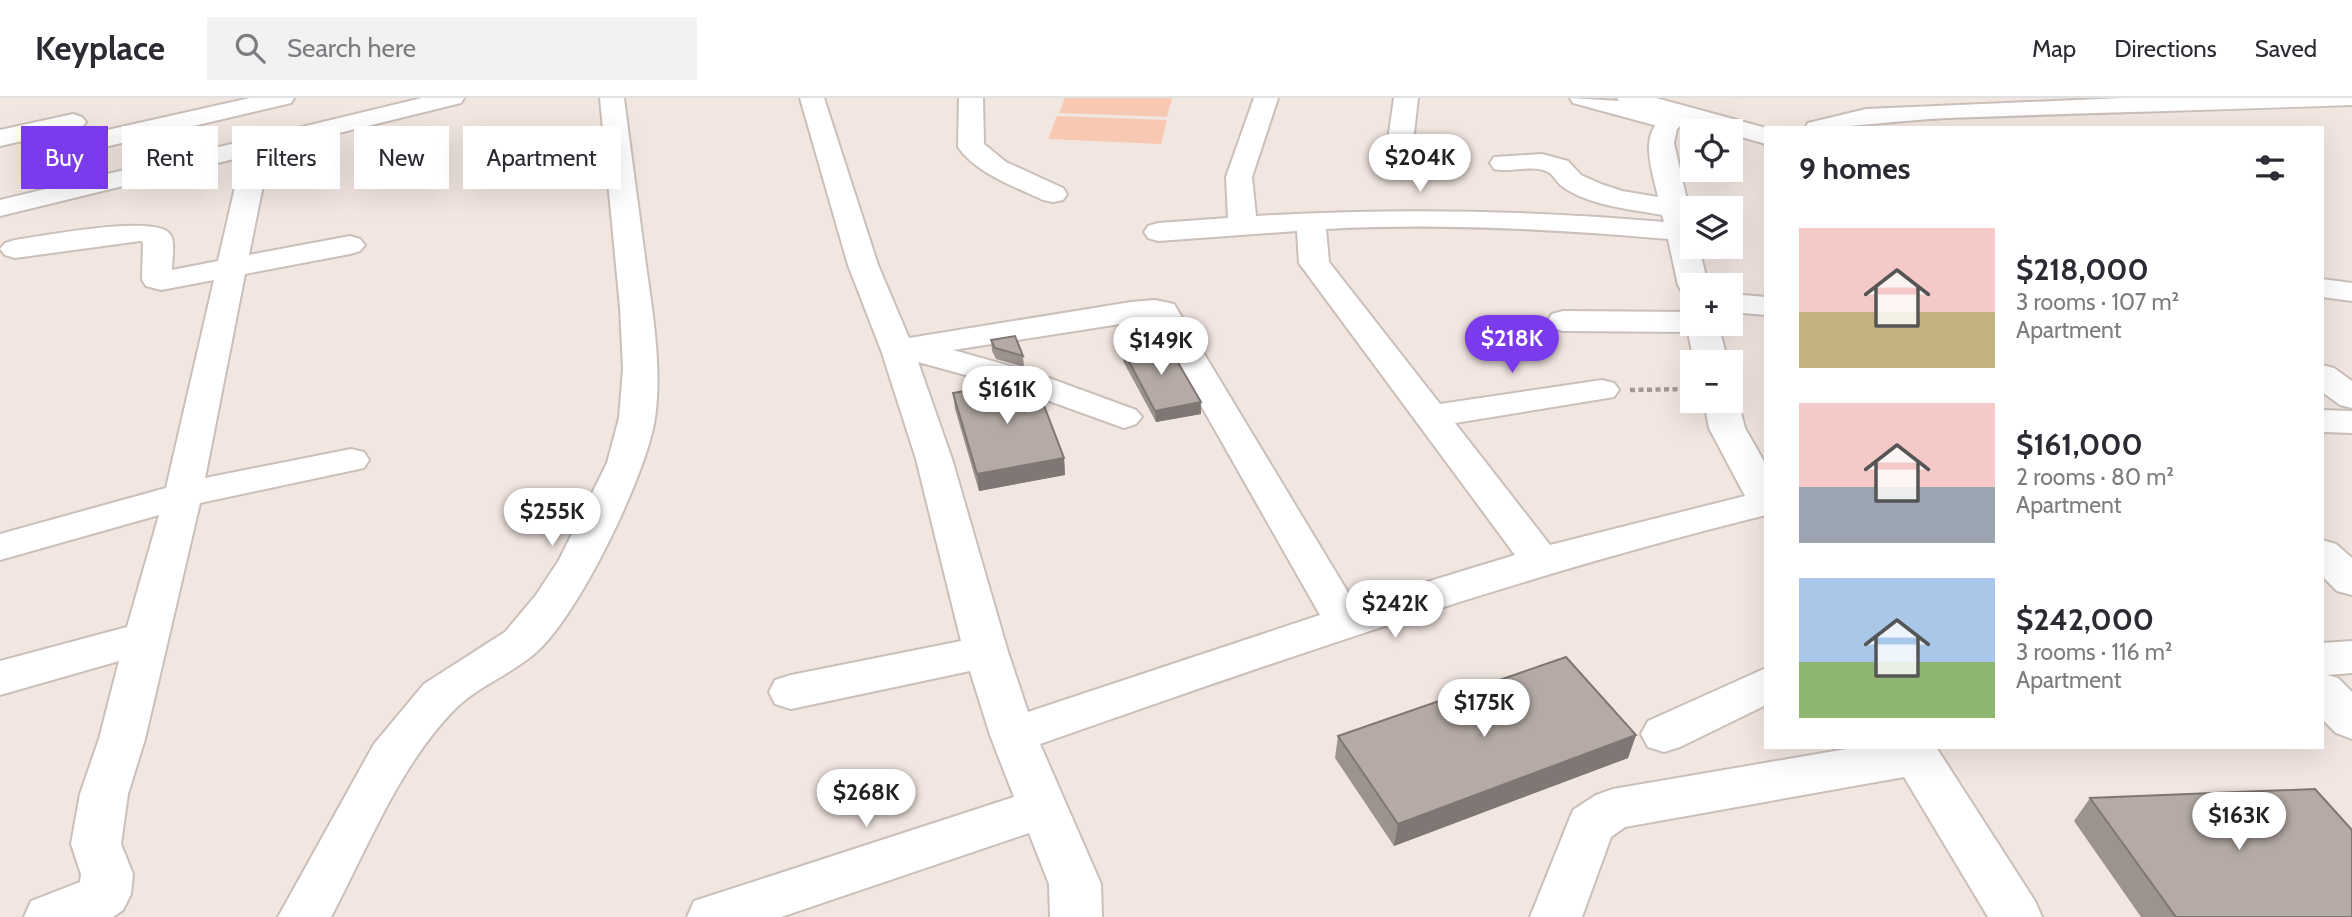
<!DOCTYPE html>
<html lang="en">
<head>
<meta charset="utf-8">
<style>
	:root { --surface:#fff; --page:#f2f2f3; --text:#2b2b33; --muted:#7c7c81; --line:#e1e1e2; --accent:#7c3aed }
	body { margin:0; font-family:Cabin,sans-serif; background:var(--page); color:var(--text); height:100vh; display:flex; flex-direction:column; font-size:26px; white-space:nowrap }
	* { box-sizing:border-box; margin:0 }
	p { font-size:23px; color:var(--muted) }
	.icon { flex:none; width:38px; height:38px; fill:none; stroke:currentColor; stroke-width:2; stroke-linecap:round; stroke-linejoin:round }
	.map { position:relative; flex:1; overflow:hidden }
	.sheet { position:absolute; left:1764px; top:28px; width:560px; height:623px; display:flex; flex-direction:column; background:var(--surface); border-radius:0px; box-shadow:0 7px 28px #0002 }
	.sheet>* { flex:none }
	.top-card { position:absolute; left:21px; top:28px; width:665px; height:63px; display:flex; gap:14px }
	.tools { position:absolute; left:1680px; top:21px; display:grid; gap:14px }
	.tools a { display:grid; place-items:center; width:63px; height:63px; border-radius:0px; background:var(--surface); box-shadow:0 7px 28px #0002; font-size:35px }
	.price { position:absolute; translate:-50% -60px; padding:0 16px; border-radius:24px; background:#fff; color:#222; font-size:23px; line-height:46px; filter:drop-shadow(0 2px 4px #0008) }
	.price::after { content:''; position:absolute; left:50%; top:42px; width:21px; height:16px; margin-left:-10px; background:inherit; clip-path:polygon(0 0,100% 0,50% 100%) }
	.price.on { background:var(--accent); color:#fff }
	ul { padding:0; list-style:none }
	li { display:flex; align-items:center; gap:21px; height:175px; padding:0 35px }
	li span { display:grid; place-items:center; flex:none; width:196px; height:140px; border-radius:0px; color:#555 }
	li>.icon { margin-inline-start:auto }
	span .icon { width:84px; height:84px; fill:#fffc; stroke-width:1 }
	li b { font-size:30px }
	h2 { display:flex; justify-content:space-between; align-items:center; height:84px; padding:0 35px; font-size:30px }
	.pill { padding:0 24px; border-radius:0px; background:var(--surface); box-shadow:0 7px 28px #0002; font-size:24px; line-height:63px }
	.pill.on { background:var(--accent); color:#fff }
	header { display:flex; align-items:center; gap:42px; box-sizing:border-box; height:98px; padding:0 35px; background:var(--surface); border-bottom:2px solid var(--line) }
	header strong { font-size:33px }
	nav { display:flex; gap:38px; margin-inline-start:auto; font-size:24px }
	.search { width:490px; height:63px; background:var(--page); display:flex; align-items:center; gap:18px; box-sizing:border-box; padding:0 24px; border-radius:0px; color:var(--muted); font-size:26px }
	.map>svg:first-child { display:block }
</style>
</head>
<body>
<header>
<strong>Keyplace</strong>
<div class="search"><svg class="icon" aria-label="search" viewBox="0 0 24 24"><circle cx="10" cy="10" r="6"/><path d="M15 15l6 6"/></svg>Search here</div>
<nav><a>Map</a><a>Directions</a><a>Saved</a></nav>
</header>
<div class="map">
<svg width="2352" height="819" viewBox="0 0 2352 819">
	<rect width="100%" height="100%" fill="#f2e6e1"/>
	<g fill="#f7c9b3">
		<path d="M1065,0H1172L1167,19L1059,15Z"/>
		<path d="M1057,18L1167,22L1161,46L1048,41Z"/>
	</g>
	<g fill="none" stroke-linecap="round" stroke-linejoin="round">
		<g stroke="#cabfb9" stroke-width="4">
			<g id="minor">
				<path d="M250,0H294L291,5L71,57C54,59 40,59 36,40L0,48V32L73,16L82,19L86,24L82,29L61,34L63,42Z"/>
				<path d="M422,0H464L461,5L270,52L249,157L350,138L360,141L365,147L360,153L350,156L245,176L205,380L351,351L364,354L369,362L364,370L200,405L145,641L128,696L121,746L133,776L131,796L123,812L113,819H24L31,803L80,784L81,776L71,746L80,696L99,641L119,563L0,597V563L127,529L159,417L0,462V436L166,390L214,182L161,192L146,188L142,182L143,144L140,143L15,160L5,157L0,151L5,145L15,142C43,138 151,117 169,135C176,141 172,162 172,172L218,163L242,59L0,118V102Z"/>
				<path d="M600,0H624C631,56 639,112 646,167C653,217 662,270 655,320C647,376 577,522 533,557C509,577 477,589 455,611C399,668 368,749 331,819H278L374,646L424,586L505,534L536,497L559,462L607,365L619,320L623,271L620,209Z"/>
				<path d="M800,0H824L878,167L909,240L1131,204L1155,202L1174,206L1355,506L1515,457L1299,165L1297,133L1158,143L1148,140L1144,134L1148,128L1158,125L1228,120L1226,79L1254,0H1278L1252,79L1256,118C1393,110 1527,112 1664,124L1662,117C1630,111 1591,108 1563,89C1557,85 1554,77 1548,74C1533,66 1510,75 1494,71L1490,65L1494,59L1542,56L1568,63L1581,77L1601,86L1622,93L1658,99C1652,70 1638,38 1665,16C1674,9 1680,7 1691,10L1694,15L1677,31L1674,45L1692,124V149H1699L1708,187H1692V196L1682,194L1678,187L1668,141C1554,131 1440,125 1326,131L1329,164L1440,306L1602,282L1614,285L1619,292L1614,299L1455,325L1550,447L1745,398L1709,330L1704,303H1731V295L1738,303L1745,330L1766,367V417C1519,478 1280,562 1040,646L1101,786L1102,819H1050L1049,786L1029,735L781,819H687L694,803L1014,699L990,637L970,573L791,611L775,606L769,594L775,582L791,577L961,543L916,361L881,252L848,167ZM1152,221L1320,517L1028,614L1008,554L952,361L918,264L1013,290L1124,330L1136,326L1142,319L1136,312L1038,276L953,252Z"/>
				<path d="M959,0H983L984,46L1006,64L1063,90L1067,96L1063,102L1053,104L1043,102C1014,88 977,76 958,49Z"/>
				<path d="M1394,0H1418L1410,70L1406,76L1397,78L1388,76L1384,70Z"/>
				<path d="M2123,0H2352V7C2217,12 2082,15 1948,20C1899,22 1852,30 1805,30L1808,25L1866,11Z"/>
				<path d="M1731,196L1766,199V217L1731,214Z"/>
				<path d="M1563,213L1692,214V226H1718L1728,264H1694L1688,234L1563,233L1552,230L1547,223L1552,216Z"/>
				<path d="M2322,267L2334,270L2352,283V310L2340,307L2322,294Z"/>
				<path d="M2322,312L2352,313V335L2322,334Z"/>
				<path d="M2322,442L2336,446L2352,460V497L2337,493L2322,478Z"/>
				<path d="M2352,543V575L2327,577L2338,580L2352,594V641L2336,635L2322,621V545Z"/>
				<path d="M1766,570V607L1680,649L1664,654L1648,649L1641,636L1648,623Z"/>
				<path d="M1858,649H1936L2035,803L2042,819H1988L1904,679L1625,729L1611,739L1582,819H1530L1573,712L1596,697L1613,691Z"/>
			</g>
		</g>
		<g stroke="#cabfb9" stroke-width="4">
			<g id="major">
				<path d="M1570,0L1619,3L1617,0H1656L1766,30V46L1731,36V33H1721L1665,18L1666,20L1663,25L1654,27L1573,5Z"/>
				<path d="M2322,181L2352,185V203L2322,199Z"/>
			</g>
		</g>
		<path stroke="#a29995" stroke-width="4.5" stroke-dasharray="5 3.5" stroke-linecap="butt" d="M1630,292L1692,291"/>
		<use href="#minor" fill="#fff" fill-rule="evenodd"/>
		<use href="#major" fill="#fff" fill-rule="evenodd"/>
	</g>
	<g fill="#9c928e">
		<path d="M991,242L1023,258L1024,269L996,261L992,253Z"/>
		<path d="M1123,252L1201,316L1156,324L1123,263Z"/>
		<path d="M1006,275L1064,360L1065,377L979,393L955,311L953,295L1007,286Z"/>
		<path d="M1636,637L1628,660L1394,748L1335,660L1338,638Z"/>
		<path d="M2090,700L2352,819H2141L2074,723Z"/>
	</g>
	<g fill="#7f7774">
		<path d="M1201,304V316L1156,324L1155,313Z"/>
		<path d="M1064,360L1065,377L979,393L977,376Z"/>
		<path d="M1636,637L1628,660L1394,748L1398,726Z"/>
	</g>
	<g fill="#b5aaa5" stroke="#7f7774" stroke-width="2">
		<path d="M1015,238L1023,258L995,250L991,242Z"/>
		<path d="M1166,244L1201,304L1155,313L1123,252Z"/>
		<path d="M1006,275L1035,284L1064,360L977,376L953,295L1011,285Z"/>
		<path d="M1566,559L1636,637L1398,726L1338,638Z"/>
		<path d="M2315,691L2352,732V819H2176L2090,700Z"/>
	</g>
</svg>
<div class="tools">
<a><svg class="icon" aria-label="locate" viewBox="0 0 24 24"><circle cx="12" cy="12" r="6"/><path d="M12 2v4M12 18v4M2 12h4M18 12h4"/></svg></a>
<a><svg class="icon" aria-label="layers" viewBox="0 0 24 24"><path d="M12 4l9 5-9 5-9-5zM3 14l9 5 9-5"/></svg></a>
<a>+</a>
<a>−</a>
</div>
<b class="price" style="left:1420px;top:96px">$204K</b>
<b class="price on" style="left:1512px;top:277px">$218K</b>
<b class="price" style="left:1161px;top:279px">$149K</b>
<b class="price" style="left:1007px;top:328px">$161K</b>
<b class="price" style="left:552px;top:450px">$255K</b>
<b class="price" style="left:1395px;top:542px">$242K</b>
<b class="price" style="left:1484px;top:641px">$175K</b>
<b class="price" style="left:866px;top:731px">$268K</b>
<b class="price" style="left:2239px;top:754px">$163K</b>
<div class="top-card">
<a class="pill on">Buy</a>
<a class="pill">Rent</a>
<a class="pill">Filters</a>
<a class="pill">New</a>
<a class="pill">Apartment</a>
</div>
<section class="sheet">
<h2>9 homes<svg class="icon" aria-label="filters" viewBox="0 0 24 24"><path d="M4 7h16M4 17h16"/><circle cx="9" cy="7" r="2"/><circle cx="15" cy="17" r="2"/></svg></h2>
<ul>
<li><span style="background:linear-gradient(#f6c9c9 60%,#c2b280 0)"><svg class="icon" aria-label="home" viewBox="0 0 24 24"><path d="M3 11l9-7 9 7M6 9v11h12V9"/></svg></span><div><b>$218,000</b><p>3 rooms · 107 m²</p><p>Apartment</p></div></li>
<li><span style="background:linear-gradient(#f6c9c9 60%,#9aa5b1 0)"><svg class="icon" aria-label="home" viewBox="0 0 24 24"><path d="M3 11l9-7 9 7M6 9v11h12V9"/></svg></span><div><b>$161,000</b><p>2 rooms · 80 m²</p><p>Apartment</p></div></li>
<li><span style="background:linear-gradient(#a9c7e8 60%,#8fb573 0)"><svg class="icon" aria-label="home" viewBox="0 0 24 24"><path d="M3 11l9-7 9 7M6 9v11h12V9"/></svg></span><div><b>$242,000</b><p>3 rooms · 116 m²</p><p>Apartment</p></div></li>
</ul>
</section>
</div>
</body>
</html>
